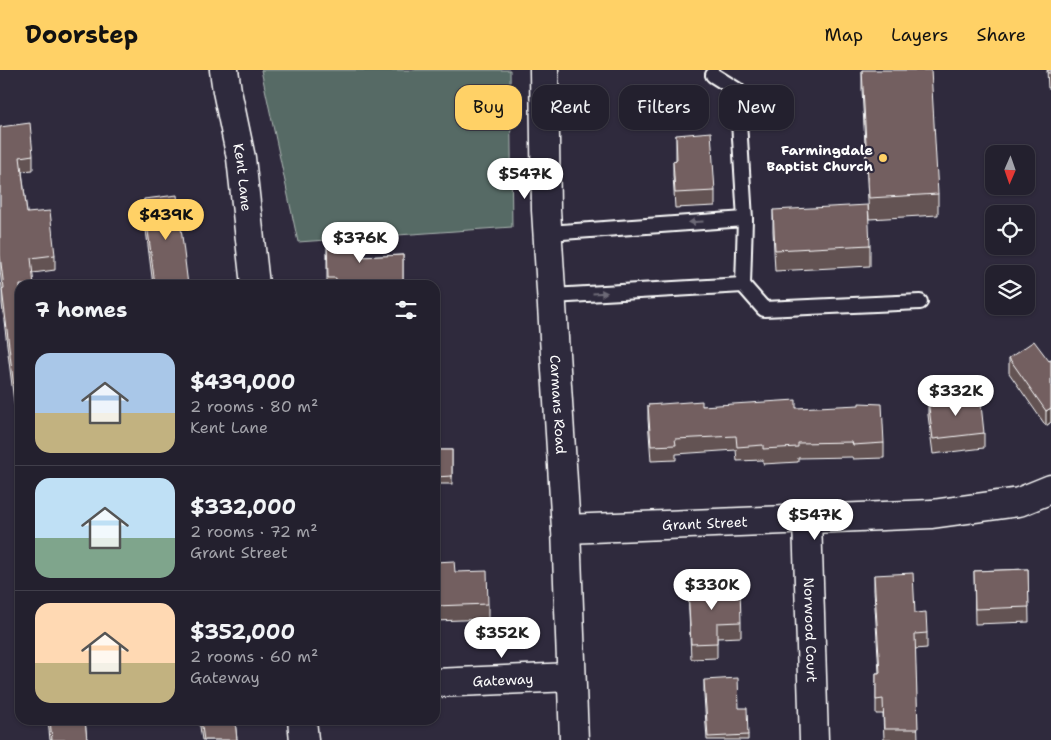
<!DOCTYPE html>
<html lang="en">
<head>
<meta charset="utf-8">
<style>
	:root { --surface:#23202e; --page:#2f2d3a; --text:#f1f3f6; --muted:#a3a3aa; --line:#403e4a; --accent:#ffd166 }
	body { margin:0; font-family:"Shantell Sans",sans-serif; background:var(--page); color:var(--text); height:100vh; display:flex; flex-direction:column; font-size:19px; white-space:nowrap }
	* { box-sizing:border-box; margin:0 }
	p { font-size:16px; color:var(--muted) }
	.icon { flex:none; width:28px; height:28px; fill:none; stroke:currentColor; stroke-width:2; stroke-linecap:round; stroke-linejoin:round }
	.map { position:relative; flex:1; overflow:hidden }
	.side { position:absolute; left:15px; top:210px; width:425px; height:445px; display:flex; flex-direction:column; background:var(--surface); border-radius:15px; box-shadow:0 1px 4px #0004,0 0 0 1px var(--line) }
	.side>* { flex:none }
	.banner { position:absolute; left:455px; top:15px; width:475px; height:45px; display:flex; gap:10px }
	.needle { width:32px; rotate:182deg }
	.tools { position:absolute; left:985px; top:75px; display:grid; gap:10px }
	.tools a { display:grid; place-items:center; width:50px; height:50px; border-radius:10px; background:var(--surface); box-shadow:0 1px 4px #0004,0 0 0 1px var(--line); font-size:25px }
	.price { position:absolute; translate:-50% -42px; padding:0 11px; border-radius:18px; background:#fff; color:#222; font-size:16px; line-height:32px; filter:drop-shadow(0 1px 2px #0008) }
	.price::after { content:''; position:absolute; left:50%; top:30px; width:15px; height:11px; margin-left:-8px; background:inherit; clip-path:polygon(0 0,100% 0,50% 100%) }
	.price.on { background:var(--accent); color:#111 }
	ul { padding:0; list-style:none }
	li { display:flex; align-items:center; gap:15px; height:125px; padding:0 20px }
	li+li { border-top:1px solid var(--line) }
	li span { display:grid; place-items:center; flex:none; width:140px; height:100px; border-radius:15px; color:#555 }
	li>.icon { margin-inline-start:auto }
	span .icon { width:60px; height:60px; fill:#fffc; stroke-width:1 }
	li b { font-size:21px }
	h2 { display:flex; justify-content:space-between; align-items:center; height:60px; padding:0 20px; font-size:21px }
	.chip { padding:0 18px; border-radius:15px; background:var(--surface); box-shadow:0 1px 4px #0004,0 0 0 1px var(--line); font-size:18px; line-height:45px }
	.chip.on { background:var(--accent); color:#111 }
	header { display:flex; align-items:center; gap:30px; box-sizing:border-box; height:70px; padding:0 25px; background:var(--accent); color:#111 }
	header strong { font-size:24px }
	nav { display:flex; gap:28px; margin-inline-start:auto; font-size:18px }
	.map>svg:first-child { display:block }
</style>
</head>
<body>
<header>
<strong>Doorstep</strong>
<nav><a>Map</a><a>Layers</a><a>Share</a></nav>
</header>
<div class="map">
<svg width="1051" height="670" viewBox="0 0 1051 670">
	<rect width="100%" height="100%" fill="#2f2a3d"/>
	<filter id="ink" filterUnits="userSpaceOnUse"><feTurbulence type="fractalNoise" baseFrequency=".02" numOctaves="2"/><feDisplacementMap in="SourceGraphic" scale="10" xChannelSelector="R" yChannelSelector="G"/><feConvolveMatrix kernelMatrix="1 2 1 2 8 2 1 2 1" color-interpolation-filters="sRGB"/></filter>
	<g filter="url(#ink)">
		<path fill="#576b65" stroke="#abb5b2" d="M261,0H510L512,157L298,172Z"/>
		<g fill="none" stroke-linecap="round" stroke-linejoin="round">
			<g stroke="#fff" stroke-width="18">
				<g id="service">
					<path d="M713,5L737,20L745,149L743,215L764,239L920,232"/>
					<path d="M548,163L745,149"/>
					<path d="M552,226L743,215"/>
				</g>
			</g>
			<g stroke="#fff" stroke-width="31">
				<g id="minor">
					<path id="s1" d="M224,0L227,21L241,88L255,215"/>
					<path id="s2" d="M807,450L814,670"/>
					<path id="s3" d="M566,459L932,444L1019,432L1051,419"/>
					<path id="s4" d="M435,613L571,607"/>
					<path d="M302,650L304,670"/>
				</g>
			</g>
			<g stroke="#fff" stroke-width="31">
				<g id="tertiary">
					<path id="s5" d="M544,0L546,140L566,459L574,670"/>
				</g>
			</g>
			<use href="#service" stroke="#2f2a3d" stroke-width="14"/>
			<use href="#minor" stroke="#2f2a3d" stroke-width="28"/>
			<use href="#tertiary" stroke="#2f2a3d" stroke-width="28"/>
		</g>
		<g fill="#635253" stroke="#fff">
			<path d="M862,0L938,124V145L869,149L862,19Z"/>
			<path d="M1047,0H1051V18H1048Z"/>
			<path d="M0,57L33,85V100L22,101L27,143L55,185V200L33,203L20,215V381L2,234V219L0,200Z"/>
			<path d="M676,65L715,121V136L675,138L673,105V91L676,90Z"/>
			<path d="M144,129L188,215H153L144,144Z"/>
			<path d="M773,140L870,175V196L775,201L773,161Z"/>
			<path d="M327,166L360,187L403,185V215H327Z"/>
			<path d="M1009,288L1049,291L1051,290V352L1046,356L1009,303Z"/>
			<path d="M928,330L984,363V378L933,384L928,345Z"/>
			<path d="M648,335L796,338L884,373V388L853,389L852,387L798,388V392L763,394V390L737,391L736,380L676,384V390L651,391L648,349Z"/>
			<rect x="435" y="380" width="17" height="34"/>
			<path d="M435,492L455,502L488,534V549L435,551Z"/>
			<path d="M1028,499L1029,552L975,554L974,501Z"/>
			<path d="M874,505L915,543L927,563V578L915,579L918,670H884L883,644H876V603H879L874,520Z"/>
			<path d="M688,518L741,552V567L717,568V588L691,589Z"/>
			<path d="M704,610L739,638L748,665V670H707L704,625Z"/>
			<path d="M48,650H85L87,670H50Z"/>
			<path d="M199,650H235L237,670H202Z"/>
		</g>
		<path fill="#504243" stroke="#fff" d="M1051,338V352L1046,356V341Z"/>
		<g fill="#735f60" stroke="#fff">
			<path d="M862,0H931L938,124L869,128Z"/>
			<rect x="1048" y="0" width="3" height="3"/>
			<path d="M30,53L33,85L20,87L27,143L50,141L55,185L31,188L34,215H20V366L2,219L4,218L0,185V57Z"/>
			<path d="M711,62L715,121L675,123L673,91L677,90L676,65Z"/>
			<path d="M177,125L188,215H155L144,129Z"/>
			<path d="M868,135L870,175L775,180L773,140Z"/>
			<path d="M359,165L360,187L403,185V212L367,213V215H336V208H328L327,166Z"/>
			<path d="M1034,271L1049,291L1051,290V338L1046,341L1009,288Z"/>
			<path d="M980,325L984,363L933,369L928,330Z"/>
			<path d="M796,330V338L859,335V333L882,334L884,373L853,375L852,372L798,373V377L763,379V375L737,377L736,366L675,369L676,375L651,376L648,335L702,331V336Z"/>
			<path d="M435,380H452V406L435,407Z"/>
			<path d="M454,491L455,502L487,501L488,534L435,536V492Z"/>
			<path d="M1028,499L1029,537L975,539L974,501Z"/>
			<path d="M913,503L915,543L926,542L927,563L915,564L918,659H884L883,629L876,630V603H880L874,505Z"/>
			<path d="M740,516L741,552L717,553V573L691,574L688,518Z"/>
			<path d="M738,608L739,638H747L748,665L708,667L704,610Z"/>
			<path d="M50,650H85L87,670H52Z"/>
			<path d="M201,650H235L237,670H204Z"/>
		</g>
		<defs><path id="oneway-solid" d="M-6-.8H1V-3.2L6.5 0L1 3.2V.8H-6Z" transform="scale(1.25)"/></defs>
		<g fill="#6d6a77">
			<use href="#oneway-solid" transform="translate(696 152) rotate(176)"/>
			<use href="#oneway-solid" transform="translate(600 223) rotate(-3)"/>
		</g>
	</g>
	<circle fill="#ffd166" stroke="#2f2a3d" stroke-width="2" cx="883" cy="88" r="5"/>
	<g text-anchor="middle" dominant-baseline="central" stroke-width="4.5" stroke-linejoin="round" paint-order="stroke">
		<g font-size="14" font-weight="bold" fill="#fff" stroke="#2f2a3d" text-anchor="end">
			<text x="873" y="80">Farmingdale<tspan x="873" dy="16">Baptist Church</tspan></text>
		</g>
		<g font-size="14" fill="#fff" stroke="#2f2a3d">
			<text stroke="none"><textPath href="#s1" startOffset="109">Kent Lane</textPath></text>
			<text stroke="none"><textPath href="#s5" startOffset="335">Carmans Road</textPath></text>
			<text stroke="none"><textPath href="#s3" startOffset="139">Grant Street</textPath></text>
			<text stroke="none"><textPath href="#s2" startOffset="110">Norwood Court</textPath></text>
			<text stroke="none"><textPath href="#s4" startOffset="68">Gateway</textPath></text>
		</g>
	</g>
</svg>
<div class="tools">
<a><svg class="needle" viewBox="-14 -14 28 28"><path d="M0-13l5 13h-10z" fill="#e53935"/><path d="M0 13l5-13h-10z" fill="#a3a3aa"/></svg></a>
<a><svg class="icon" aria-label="locate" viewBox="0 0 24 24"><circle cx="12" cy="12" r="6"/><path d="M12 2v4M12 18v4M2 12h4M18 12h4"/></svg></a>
<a><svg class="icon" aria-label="layers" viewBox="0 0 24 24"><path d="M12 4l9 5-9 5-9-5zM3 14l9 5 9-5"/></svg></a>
</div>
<b class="price" style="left:525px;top:130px">$547K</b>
<b class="price on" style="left:166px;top:171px">$439K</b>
<b class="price" style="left:360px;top:194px">$376K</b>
<b class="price" style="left:956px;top:347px">$332K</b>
<b class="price" style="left:815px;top:471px">$547K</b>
<b class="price" style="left:712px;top:541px">$330K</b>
<b class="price" style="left:502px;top:589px">$352K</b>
<div class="banner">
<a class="chip on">Buy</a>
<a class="chip">Rent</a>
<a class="chip">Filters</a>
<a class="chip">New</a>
</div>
<section class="side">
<h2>7 homes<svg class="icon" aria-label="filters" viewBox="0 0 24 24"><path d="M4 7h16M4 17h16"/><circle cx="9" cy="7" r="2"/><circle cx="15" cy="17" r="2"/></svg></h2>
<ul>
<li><span style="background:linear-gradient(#a9c7e8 60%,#c2b280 0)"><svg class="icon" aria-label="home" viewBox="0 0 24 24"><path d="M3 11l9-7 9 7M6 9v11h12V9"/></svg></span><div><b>$439,000</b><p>2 rooms · 80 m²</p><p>Kent Lane</p></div></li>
<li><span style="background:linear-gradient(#bfe0f5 60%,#7fa58c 0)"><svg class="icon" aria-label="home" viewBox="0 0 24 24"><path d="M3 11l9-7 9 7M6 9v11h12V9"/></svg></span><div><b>$332,000</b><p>2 rooms · 72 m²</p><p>Grant Street</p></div></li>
<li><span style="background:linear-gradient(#ffd9b3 60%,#c2b280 0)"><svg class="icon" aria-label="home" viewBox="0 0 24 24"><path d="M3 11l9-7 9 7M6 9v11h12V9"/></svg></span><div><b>$352,000</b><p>2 rooms · 60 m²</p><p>Gateway</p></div></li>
</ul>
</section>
</div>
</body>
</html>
